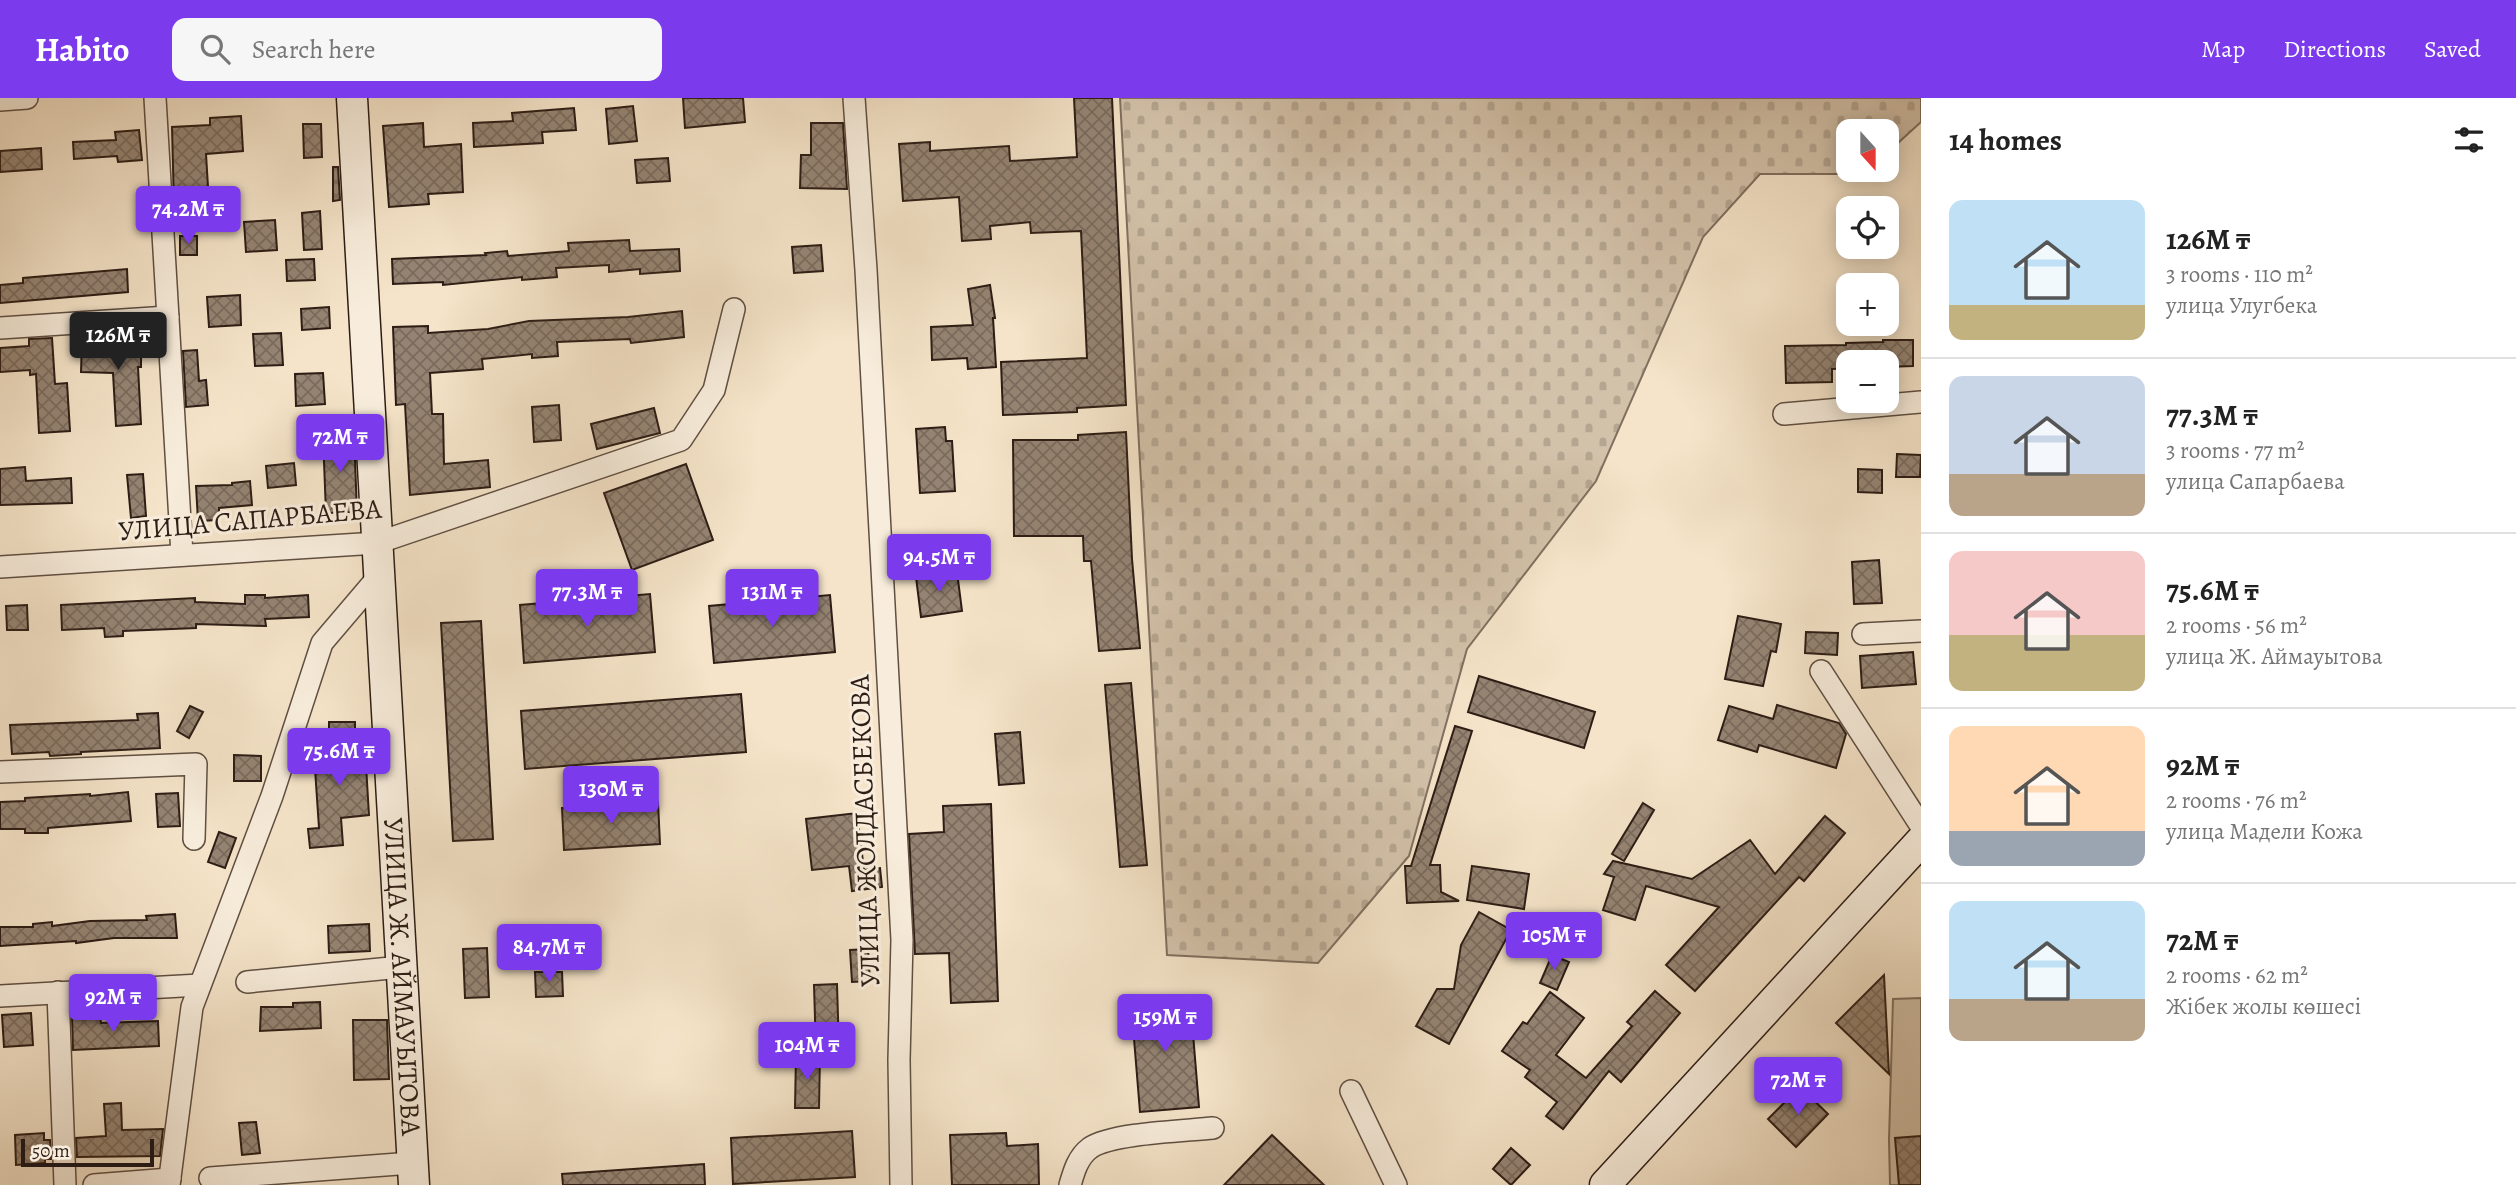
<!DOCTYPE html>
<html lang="en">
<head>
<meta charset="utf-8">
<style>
	:root { --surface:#fff; --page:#f6f6f6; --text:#222; --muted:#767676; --line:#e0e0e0; --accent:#7c3aed }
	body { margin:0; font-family:Alegreya,serif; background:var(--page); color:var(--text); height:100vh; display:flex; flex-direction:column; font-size:26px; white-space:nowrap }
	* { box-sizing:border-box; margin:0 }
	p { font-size:23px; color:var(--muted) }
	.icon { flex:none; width:38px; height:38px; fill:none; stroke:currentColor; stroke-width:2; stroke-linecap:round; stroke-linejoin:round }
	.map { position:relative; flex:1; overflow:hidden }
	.panel { display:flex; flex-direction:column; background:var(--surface); width:595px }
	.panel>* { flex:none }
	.needle { width:46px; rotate:159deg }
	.controls { position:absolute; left:1836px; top:21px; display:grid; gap:14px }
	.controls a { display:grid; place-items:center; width:63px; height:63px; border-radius:14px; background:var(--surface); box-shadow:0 4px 18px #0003; font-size:35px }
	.scale { position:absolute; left:21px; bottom:18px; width:133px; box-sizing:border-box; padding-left:7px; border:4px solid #2d1d15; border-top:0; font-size:19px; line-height:24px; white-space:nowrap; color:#2d1d15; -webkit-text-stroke:5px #f8eddc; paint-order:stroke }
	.price { position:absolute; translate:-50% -60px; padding:0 16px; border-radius:7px; background:var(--accent); color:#fff; font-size:23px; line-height:46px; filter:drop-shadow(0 2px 4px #0008) }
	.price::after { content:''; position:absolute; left:50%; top:42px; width:21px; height:16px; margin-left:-10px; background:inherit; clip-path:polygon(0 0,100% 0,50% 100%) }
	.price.current { background:#222; color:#fff }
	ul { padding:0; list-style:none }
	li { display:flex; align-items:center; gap:21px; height:175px; padding:0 28px }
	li+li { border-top:2px solid var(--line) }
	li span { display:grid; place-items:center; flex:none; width:196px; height:140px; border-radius:14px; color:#555 }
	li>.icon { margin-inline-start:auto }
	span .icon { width:84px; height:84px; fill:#fffc; stroke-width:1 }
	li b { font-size:30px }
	h2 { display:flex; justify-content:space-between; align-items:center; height:84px; padding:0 28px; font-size:30px }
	header { display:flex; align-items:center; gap:42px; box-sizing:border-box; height:98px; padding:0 35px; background:var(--accent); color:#fff }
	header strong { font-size:33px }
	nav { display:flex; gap:38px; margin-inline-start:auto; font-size:24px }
	.search { width:490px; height:63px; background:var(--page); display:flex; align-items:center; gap:18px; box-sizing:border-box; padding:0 24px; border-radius:14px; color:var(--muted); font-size:26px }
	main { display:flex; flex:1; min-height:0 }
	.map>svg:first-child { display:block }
</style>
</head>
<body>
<header>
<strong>Habito</strong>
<div class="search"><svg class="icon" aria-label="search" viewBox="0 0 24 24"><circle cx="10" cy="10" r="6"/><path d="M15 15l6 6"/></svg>Search here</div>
<nav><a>Map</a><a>Directions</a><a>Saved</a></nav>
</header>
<main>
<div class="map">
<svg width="1921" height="1087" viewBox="0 0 1921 1087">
	<defs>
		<pattern id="cemetery-stones" width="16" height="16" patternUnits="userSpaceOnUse" patternTransform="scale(1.75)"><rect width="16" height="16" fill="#d3c2aa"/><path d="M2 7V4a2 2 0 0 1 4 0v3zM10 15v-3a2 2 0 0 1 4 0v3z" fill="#b5a691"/></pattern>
		<pattern id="building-cross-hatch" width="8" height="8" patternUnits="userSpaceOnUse" patternTransform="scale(1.75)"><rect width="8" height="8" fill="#958473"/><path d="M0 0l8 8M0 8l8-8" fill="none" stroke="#7a6b5d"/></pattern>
	</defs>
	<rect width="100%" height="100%" fill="#f5e4c9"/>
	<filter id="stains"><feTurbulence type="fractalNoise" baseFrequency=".00286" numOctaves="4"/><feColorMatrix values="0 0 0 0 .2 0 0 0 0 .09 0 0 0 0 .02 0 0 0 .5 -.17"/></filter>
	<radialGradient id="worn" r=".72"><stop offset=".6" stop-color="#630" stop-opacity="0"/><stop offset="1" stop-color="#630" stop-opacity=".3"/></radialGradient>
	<path fill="url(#cemetery-stones)" stroke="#807060" stroke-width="2" d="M1120,0H1921V24L1887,55L1886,33H1848V72H1867L1863,76H1760L1703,139L1596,383L1467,551L1409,758L1318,865L1167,857Z"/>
	<path fill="#d3c2aa" stroke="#807060" stroke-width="2" d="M1921,900V1087H1890L1889,1042L1893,901Z"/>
	<g fill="url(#building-cross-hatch)" stroke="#2d1d15" stroke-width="2">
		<path d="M683,0H743L745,24L685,30Z"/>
		<path d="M1074,0H1112L1126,307L1077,310V314L1003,317L1001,264L1087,260L1081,133L1031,135L1030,124L990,128L991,141L962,143L959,99L903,103L899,46L930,44V53L1009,48L1010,63L1077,59Z"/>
		<path d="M633,8L637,43L609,46L606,11Z"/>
		<path d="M574,10L576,32L542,34L543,45L474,49L473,25L513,23L512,15Z"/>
		<path d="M241,18L243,53L206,56L209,105L174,108L172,29L210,27V20Z"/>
		<path d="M423,25L424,49L461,46L463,94L428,96L429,106L389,109L383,28Z"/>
		<path d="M811,25H843L847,91L800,90L801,57H811Z"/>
		<path d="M303,26H321L322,59L304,60Z"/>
		<path d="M139,32L142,62L118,64L117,58L74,61L73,44L116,42L115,34Z"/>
		<path d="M41,50L42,71L0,74V53Z"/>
		<path d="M668,60L670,83L637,85L635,62Z"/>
		<path d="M333,69H338L340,102L333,103Z"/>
		<path d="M320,113L322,151L304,152L302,115Z"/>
		<path d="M275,122L277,152L246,154L244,124Z"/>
		<rect x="180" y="138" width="17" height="19"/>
		<path d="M629,142L630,153L679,151L680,173L640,176V171L609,174V167L556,170L557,179L522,182V179L443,187V184L393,186L392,161L486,157L485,155L507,153L508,158L569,153L568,145Z"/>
		<path d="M821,147L823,173L794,175L792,149Z"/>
		<path d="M314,161L315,182L287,183L286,162Z"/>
		<path d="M127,171L128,194L0,205V187L23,185V180Z"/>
		<path d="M990,187L995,220H993L996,269L968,271L967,260L932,262L931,229L973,227L968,191Z"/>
		<path d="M240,197L241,227L209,229L207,199Z"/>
		<path d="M329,209L330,230L302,232L301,211Z"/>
		<path d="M682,213L684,239L631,245L630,241L557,244L558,258L532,260V256L482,261L483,271L430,275L432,316H443L444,366L488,362L490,389L410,397L405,306L396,307L393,229L428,228V235L488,231L529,223L628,219Z"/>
		<path d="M281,235L283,267L255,268L253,236Z"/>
		<path d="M121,236H141V269H138L141,326L116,328L113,275L81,274L82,242L121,243Z"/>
		<path d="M52,240L55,286L67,285L70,333L39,335L36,276L30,277V272L0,274V250L29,248V241Z"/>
		<path d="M1883,242H1913V268L1886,269V264H1848V270L1832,271V284L1786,285L1785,248L1846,247V245L1883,244Z"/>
		<path d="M197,252L199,283L206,282L208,307L186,309L183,253Z"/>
		<path d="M323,275L325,306L296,308L295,276Z"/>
		<path d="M559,307L561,342L534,344L532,309Z"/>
		<path d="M654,310L660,335L597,351L591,326Z"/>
		<path d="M945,329L946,343H952L955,393L920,395L916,331Z"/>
		<path d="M1126,334L1132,461L1140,550L1099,553L1091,463H1084L1083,438H1014L1013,342H1078V337Z"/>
		<path d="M354,337L357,414L326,415L323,338Z"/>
		<path d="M1897,356L1921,357L1920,379H1896Z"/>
		<path d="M294,365L296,387L268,390L266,368Z"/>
		<path d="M686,366L713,442L632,472L604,395Z"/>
		<path d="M25,369L26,383L71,380L72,405L0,407V371Z"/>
		<path d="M1858,371L1882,372V395L1858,394Z"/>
		<path d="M143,376L146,418L131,420L127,377Z"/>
		<path d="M250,383L252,407L219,410V422L198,423L196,388L232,387V385Z"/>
		<path d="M1879,462L1882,505L1854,506L1852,464Z"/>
		<path d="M957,474L962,513L921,519L916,479Z"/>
		<path d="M650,496L655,554L524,565L520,507Z"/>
		<path d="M245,497H265V500L308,497L309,519L265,521L266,528L196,526V530L123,533V538L105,539L104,530L62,532L61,507L195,500V504L245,506Z"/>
		<path d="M830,497L835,554L714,565L709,508Z"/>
		<path d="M27,507L28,532H7L6,508Z"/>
		<path d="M1738,518L1781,526L1776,554L1771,553L1763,588L1725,581Z"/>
		<path d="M481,523L493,741L453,743L441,525Z"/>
		<path d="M1806,534L1838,535L1837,557L1805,555Z"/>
		<path d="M1913,554L1916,586L1862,590L1860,558Z"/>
		<path d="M1479,578L1595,614L1584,650L1468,614Z"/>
		<path d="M1131,585L1147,767L1120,769L1105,587Z"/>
		<path d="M741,596L746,654L525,671L521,613Z"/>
		<path d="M1777,607L1839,625L1846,636L1836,670L1759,647L1757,654L1718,642L1729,608L1773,621Z"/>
		<path d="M190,608L203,614L189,640L177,633Z"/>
		<path d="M158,615L160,650L81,654V656L50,658L49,654L12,656L10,627L138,622L137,616Z"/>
		<path d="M329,624H355V668L366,667L369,717L341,720L343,747L310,750L308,731L319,730L315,671L329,670Z"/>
		<path d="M1455,628L1472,633L1430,767H1440L1441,794L1459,803L1407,805L1405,768H1411Z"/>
		<path d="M1020,634L1024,685L999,687L995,636Z"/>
		<path d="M234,657L261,658V683H234Z"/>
		<path d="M128,694L131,723L48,730V735H25V731H0V704L25,703V700L90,696V698Z"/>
		<path d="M178,695L180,728L158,729L156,696Z"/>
		<path d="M658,704L660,746L564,752L562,710Z"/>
		<path d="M1643,705L1654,712L1624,763L1612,756Z"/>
		<path d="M991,706L998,903L951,905L949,855L915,856L909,736L944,734L943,708Z"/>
		<path d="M857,715L864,772L880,770L882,789L852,793L849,768L812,772L806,721Z"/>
		<path d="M1825,718L1845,735L1804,783L1799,779L1695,893L1666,867L1719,809L1646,788L1635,822L1603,812L1614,779L1604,776L1613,763L1692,781L1750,742L1775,776Z"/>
		<path d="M219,734L236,740L225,770L208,764Z"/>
		<path d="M1472,768L1529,776L1524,811L1467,802Z"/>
		<path d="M1479,814L1511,832L1449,946L1416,928L1437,891H1454L1461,847Z"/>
		<path d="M175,816L177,840H114L76,845V843L0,848V829H33V826L52,824V828L90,823L147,822L146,818Z"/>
		<path d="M369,826L370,853L329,855L328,828Z"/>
		<path d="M487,850L489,899L465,900L463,851Z"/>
		<path d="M868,851L870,883L852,884L850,852Z"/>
		<path d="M1552,857L1569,864L1557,892L1540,885Z"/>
		<path d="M535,874H562L563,898L536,899Z"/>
		<path d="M1884,877L1889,976L1836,925Z"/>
		<path d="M837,886L839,952L816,953L814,887Z"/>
		<path d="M1655,893L1680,915L1621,984L1609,973L1563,1031L1546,1018L1557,1004L1525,979L1530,972L1502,953L1523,924L1527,926L1550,894L1584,920L1556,957L1586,980L1632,928L1627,924Z"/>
		<path d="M1190,899L1199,1009L1140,1014L1131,904Z"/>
		<path d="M320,904L321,930L260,933L261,909H293V905Z"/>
		<path d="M31,915L33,947L4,949L2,917Z"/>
		<path d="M100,917L101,925L158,923L159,948L73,952L72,918Z"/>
		<path d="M353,922H387L389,981L354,982Z"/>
		<path d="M796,957H820L819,1010H795Z"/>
		<path d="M1800,989L1828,1016L1796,1049L1768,1021Z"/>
		<path d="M121,1005L122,1032L163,1031L160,1058L77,1059L76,1040L106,1038L104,1006Z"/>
		<path d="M256,1024L260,1055L242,1057L239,1025Z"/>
		<path d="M852,1033L855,1079L733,1086L731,1040Z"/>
		<path d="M44,1035V1042H50L51,1061H45V1065L16,1067L15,1037Z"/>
		<path d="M1006,1035L1007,1048L1038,1046L1039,1087H952L950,1037Z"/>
		<path d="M1272,1037L1324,1087H1224Z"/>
		<path d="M1921,1038V1087H1899L1895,1040Z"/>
		<path d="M1511,1050L1530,1067L1511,1087L1493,1071Z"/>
		<path d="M704,1066L705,1087H563L562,1076Z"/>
	</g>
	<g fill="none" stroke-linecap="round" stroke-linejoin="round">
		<g stroke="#5f4f42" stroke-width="24">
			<g id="street">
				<path d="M155,0L182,457"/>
				<path d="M854,0L866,172L902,842L899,962L901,1087"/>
				<path d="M0,2L27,0"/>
				<path d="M0,230L168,219"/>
				<path d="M1784,316L1921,304"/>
				<path d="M0,469L377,445L681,342L714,292L734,211"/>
				<path d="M1863,536L1921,533"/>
				<path d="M1821,573L1921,728"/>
				<path d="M0,674L196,666L194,741"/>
				<path d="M247,884L401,869"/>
				<path d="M58,894L65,1087"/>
				<path d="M0,898L200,887"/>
				<path d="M1351,993L1396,1087"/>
				<path d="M210,1080L412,1065"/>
				<path d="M94,1087L170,1081"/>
				<path d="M169,1087L192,909L272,698L322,545L379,478"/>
				<path d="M1070,1087C1074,1073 1078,1059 1090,1050C1112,1035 1185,1033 1213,1030"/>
			</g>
		</g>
		<g stroke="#2d1d15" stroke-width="33">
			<g id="secondary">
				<path id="s1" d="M352,0L414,1087"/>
				<path d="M1605,1087L1921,743"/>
			</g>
		</g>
		<use href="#street" stroke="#f8eddc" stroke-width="21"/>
		<use href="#secondary" stroke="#f8eddc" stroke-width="30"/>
	</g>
	<g text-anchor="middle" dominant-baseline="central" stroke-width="6" stroke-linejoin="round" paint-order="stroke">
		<g font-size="28" fill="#2d1d15" stroke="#f8eddc">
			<text transform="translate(250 422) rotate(-5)">УЛИЦА САПАРБАЕВА</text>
			<text transform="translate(865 733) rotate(-92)">УЛИЦА ЖОЛДАСБЕКОВА</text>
			<text stroke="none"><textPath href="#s1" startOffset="880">УЛИЦА Ж. АЙМАУЫТОВА</textPath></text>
		</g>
	</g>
	<rect width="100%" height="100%" filter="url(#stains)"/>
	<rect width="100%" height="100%" fill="url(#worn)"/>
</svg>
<div class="controls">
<a><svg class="needle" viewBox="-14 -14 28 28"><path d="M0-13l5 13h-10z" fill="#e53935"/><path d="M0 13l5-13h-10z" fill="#767676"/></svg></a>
<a><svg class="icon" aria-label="locate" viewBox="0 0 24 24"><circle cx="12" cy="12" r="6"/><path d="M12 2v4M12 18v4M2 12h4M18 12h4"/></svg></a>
<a>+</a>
<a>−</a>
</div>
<div class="scale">50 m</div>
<b class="price" style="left:188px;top:148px">74.2M ₸</b>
<b class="price current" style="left:118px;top:274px">126M ₸</b>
<b class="price" style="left:340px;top:376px">72M ₸</b>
<b class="price" style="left:939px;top:496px">94.5M ₸</b>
<b class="price" style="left:587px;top:531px">77.3M ₸</b>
<b class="price" style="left:772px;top:531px">131M ₸</b>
<b class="price" style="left:339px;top:690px">75.6M ₸</b>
<b class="price" style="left:611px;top:728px">130M ₸</b>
<b class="price" style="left:1554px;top:874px">105M ₸</b>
<b class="price" style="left:549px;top:886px">84.7M ₸</b>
<b class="price" style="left:113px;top:936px">92M ₸</b>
<b class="price" style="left:1165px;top:956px">159M ₸</b>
<b class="price" style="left:807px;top:984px">104M ₸</b>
<b class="price" style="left:1798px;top:1019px">72M ₸</b>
</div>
<section class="panel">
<h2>14 homes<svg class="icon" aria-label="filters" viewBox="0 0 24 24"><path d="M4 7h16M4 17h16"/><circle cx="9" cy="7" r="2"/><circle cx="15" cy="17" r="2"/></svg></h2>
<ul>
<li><span style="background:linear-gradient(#bfe0f5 75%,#c2b280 0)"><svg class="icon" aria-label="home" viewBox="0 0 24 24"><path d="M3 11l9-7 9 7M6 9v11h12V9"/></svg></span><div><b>126M ₸</b><p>3 rooms · 110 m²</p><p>улица Улугбека</p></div></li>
<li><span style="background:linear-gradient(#c9d6e8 70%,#b9a48a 0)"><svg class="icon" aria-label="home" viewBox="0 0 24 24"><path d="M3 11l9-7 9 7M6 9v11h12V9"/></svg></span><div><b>77.3M ₸</b><p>3 rooms · 77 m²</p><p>улица Сапарбаева</p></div></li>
<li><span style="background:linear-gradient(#f6c9c9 60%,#c2b280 0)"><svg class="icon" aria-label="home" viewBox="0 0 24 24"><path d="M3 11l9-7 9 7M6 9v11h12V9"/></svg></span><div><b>75.6M ₸</b><p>2 rooms · 56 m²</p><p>улица Ж. Аймауытова</p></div></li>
<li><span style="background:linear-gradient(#ffd9b3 75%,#9aa5b1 0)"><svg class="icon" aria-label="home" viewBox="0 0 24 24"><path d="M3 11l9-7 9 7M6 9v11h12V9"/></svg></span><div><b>92M ₸</b><p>2 rooms · 76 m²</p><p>улица Мадели Кожа</p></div></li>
<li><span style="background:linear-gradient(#bfe0f5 70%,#b9a48a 0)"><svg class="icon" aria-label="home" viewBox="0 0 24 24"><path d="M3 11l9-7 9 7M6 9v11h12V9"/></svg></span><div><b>72M ₸</b><p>2 rooms · 62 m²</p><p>Жібек жолы көшесі</p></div></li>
</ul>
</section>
</main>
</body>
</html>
